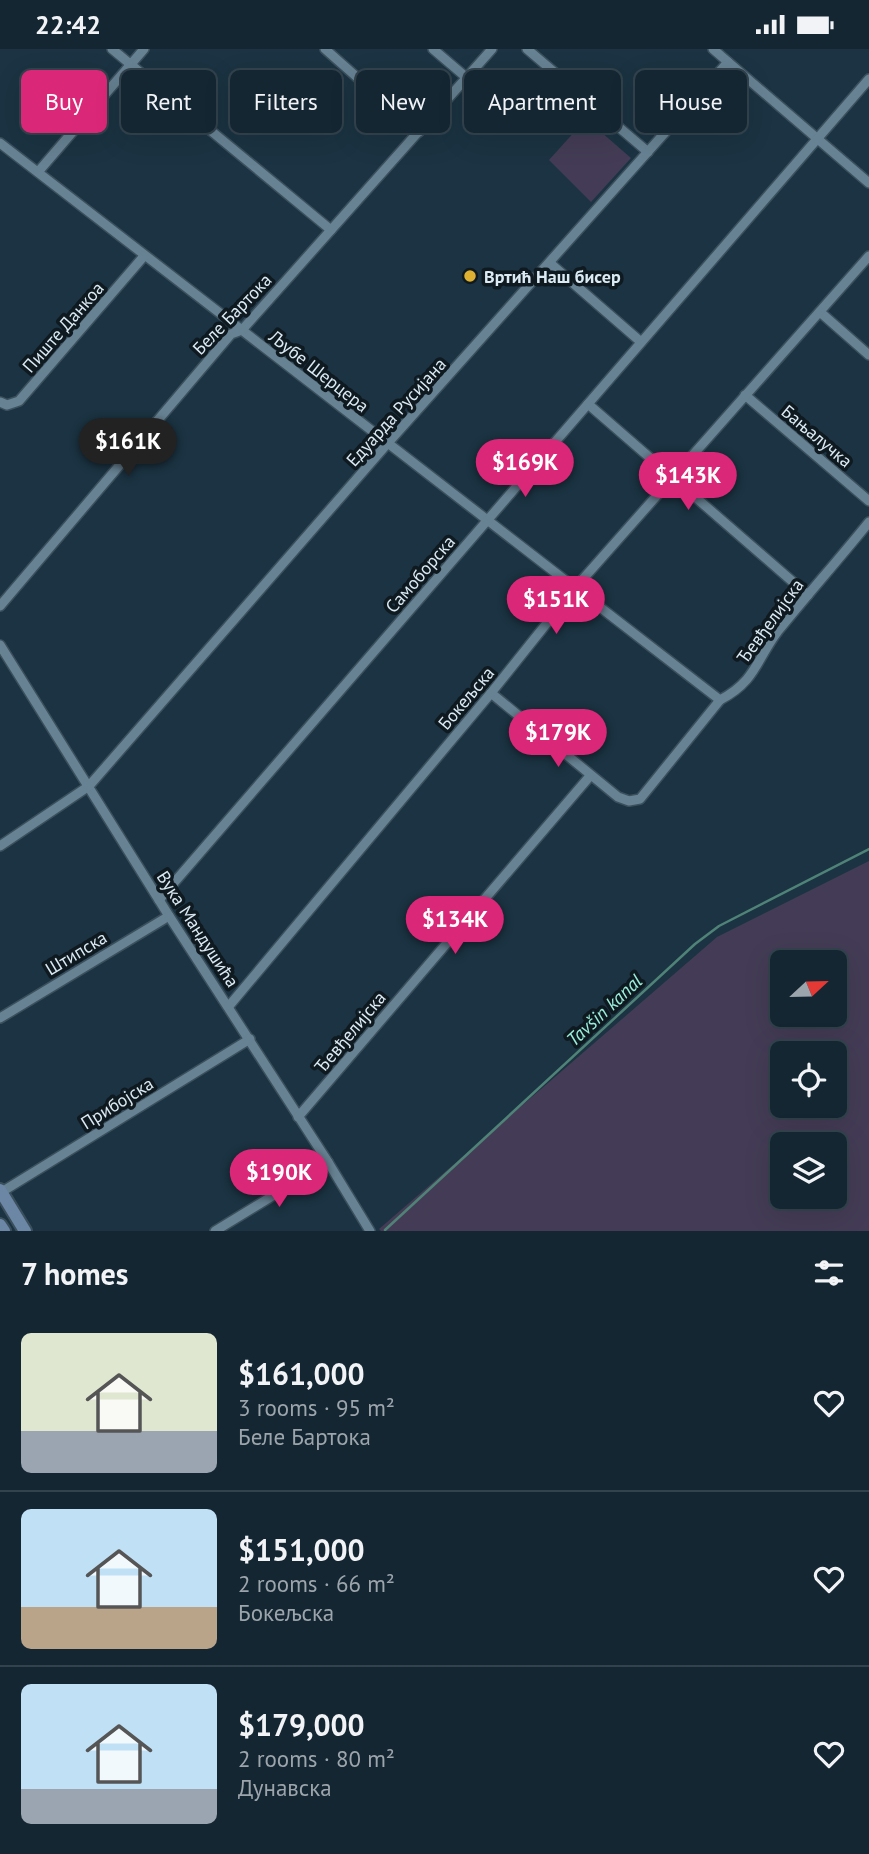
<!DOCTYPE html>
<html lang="en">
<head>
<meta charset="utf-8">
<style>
	:root { --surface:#142632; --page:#21323e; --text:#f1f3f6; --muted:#9da5ac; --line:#33434d; --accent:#db2777 }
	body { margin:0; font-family:"PT Sans",sans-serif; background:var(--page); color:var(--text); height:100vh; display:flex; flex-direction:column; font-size:26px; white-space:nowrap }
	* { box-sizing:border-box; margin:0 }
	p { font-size:23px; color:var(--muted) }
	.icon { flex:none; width:38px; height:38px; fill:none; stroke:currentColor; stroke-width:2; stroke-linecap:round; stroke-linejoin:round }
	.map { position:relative; height:1182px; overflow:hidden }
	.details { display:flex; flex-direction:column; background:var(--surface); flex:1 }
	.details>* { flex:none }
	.hud { position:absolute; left:21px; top:21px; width:828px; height:63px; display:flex; gap:14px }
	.needle { width:46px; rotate:68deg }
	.tools { position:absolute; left:770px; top:901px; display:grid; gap:14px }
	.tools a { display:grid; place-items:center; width:77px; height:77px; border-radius:10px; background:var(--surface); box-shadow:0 7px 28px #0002,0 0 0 2px var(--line); font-size:35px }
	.price { position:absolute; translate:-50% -60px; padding:0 16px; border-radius:24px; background:var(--accent); color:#fff; font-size:23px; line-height:46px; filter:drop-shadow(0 2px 4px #0008) }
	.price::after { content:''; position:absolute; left:50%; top:42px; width:21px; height:16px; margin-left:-10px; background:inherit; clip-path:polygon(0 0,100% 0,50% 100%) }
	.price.current { background:#222; color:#fff }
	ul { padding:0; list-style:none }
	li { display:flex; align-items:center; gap:21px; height:175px; padding:0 21px }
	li+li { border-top:2px solid var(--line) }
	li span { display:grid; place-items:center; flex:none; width:196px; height:140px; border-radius:10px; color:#555 }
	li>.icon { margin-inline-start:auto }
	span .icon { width:84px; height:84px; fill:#fffc; stroke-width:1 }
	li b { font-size:30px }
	h2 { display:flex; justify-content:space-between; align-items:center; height:84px; padding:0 21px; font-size:30px }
	.tag { padding:0 24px; border-radius:10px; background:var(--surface); box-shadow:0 7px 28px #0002,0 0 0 2px var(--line); font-size:24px; line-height:63px }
	.tag.current { background:var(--accent); color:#fff }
	.status { display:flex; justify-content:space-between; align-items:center; height:49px; padding:0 35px; background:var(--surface); direction:ltr }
	.status svg { height:19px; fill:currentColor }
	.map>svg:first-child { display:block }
</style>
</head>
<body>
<div class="status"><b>22:42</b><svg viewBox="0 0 49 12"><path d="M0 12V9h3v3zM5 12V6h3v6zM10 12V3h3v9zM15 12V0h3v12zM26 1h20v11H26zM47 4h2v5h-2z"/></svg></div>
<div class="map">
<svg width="869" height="1182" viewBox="0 0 869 1182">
	<rect width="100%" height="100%" fill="#1b3342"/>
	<g fill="#443c56" fill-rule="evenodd">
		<path d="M586,70L631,109L591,153L549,111Z"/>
		<path d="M869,812V1182H381L379,1180L717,888ZM782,914H835V966H782ZM782,1004H835V1057H782ZM782,1096H835V1148H782Z"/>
	</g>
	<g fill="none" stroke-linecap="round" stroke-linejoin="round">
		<path stroke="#508377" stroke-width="2.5" d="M385,1181L695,895L719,877L869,800"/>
		<g stroke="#3b505d" stroke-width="12">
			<g id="minor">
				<path d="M112,0L331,181"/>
				<path d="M325,0L419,83"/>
				<path d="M433,0L467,29"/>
				<path d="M527,0L648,103"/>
				<path d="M713,0L869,134"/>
				<path d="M0,94L720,651"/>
				<path d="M38,123L144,0"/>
				<path d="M551,215L641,293"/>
				<path d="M820,263L869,306"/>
				<path d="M745,346L869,452"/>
				<path d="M0,353L7,356L19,352L144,207"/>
				<path d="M588,355L808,546"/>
				<path d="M0,557L231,285L242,281L492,0"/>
				<path d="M0,596L169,867L328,1113L370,1182"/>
				<path d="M491,644L618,748L629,752L640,750L720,651C756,632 756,611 778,582C808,545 839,510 869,473"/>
				<path d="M0,797L89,737L387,395L728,13"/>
				<path d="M159,851L869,30"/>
				<path d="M229,957L491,644L575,539L869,207"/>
				<path d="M0,969L169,867"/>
				<path d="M298,1068L590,727"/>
				<path d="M0,1144L250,990"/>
				<path d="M215,1182L328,1113"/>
			</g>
		</g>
		<g stroke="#3b505d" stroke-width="16">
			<g id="secondary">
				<path d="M0,1141L25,1182"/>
				<path d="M0,1176L4,1182"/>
			</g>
		</g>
		<use href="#minor" stroke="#678293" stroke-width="9"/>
		<use href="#secondary" stroke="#6c86a5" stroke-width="12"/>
	</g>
	<circle fill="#deb133" stroke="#0f1920" stroke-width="2.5" cx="470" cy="227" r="7"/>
	<g text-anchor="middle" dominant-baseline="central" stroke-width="7" stroke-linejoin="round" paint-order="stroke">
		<g font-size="18" font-weight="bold" fill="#dbeaf3" stroke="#0f1920" text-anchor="start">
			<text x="484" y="227">Вртић Наш бисер</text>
		</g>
		<g font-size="18" fill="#dbeaf3" stroke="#0f1920">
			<text transform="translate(232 265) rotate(-46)">Беле Бартока</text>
			<text transform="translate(63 278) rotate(-49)">Пиште Данкоа</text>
			<text transform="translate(319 322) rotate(38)">Љубе Шерцера</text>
			<text transform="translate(396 363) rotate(-48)">Едуарда Русијана</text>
			<text transform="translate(817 387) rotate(40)">Бањалучка</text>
			<text transform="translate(420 525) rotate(-49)">Самоборска</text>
			<text transform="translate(770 572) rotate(-54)">Ђевђелијска</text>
			<text transform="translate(466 649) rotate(-50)">Бокељска</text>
			<text transform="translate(198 880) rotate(57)">Вука Мандушића</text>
			<text transform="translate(76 904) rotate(-31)">Штипска</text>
			<text transform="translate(350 983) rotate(-50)">Ђевђелијска</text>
			<text transform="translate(117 1054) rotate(-32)">Прибојска</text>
		</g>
		<g font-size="19" font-style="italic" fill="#99eeda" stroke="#0f1920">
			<text transform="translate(604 961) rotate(-43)">Tavšin kanal</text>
		</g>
	</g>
</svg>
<div class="tools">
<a><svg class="needle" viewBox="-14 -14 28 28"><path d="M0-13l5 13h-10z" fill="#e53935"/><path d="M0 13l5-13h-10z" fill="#9da5ac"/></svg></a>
<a><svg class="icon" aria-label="locate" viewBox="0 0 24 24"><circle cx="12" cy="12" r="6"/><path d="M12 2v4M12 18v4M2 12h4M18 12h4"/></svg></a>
<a><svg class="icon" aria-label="layers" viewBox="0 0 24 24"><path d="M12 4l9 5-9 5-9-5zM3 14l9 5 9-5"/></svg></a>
</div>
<b class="price current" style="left:128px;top:429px">$161K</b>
<b class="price" style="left:525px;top:450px">$169K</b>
<b class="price" style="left:688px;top:463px">$143K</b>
<b class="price" style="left:556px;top:587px">$151K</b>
<b class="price" style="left:558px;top:720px">$179K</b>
<b class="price" style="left:455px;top:907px">$134K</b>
<b class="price" style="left:279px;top:1160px">$190K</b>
<div class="hud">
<a class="tag current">Buy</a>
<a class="tag">Rent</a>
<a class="tag">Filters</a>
<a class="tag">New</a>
<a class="tag">Apartment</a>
<a class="tag">House</a>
</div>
</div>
<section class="details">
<h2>7 homes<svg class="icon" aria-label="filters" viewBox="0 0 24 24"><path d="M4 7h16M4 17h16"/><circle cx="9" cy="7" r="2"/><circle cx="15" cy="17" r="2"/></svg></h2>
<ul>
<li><span style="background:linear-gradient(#dfe7d0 70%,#9aa5b1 0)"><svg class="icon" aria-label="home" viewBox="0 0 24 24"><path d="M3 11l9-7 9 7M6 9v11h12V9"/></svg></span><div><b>$161,000</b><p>3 rooms · 95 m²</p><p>Беле Бартока</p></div><svg class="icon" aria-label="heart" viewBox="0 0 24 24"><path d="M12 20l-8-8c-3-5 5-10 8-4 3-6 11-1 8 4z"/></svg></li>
<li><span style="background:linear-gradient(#bfe0f5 70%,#b9a48a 0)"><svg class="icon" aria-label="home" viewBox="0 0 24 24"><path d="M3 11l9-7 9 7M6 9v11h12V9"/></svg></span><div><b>$151,000</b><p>2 rooms · 66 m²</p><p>Бокељска</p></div><svg class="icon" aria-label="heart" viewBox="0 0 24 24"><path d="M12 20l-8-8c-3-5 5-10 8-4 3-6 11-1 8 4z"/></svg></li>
<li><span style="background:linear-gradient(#bfe0f5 75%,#9aa5b1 0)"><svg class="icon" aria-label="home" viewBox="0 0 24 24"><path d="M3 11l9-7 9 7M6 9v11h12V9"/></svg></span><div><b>$179,000</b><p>2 rooms · 80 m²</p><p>Дунавска</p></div><svg class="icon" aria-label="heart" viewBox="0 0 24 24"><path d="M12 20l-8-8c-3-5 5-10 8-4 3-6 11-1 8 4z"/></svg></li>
</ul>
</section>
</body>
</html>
